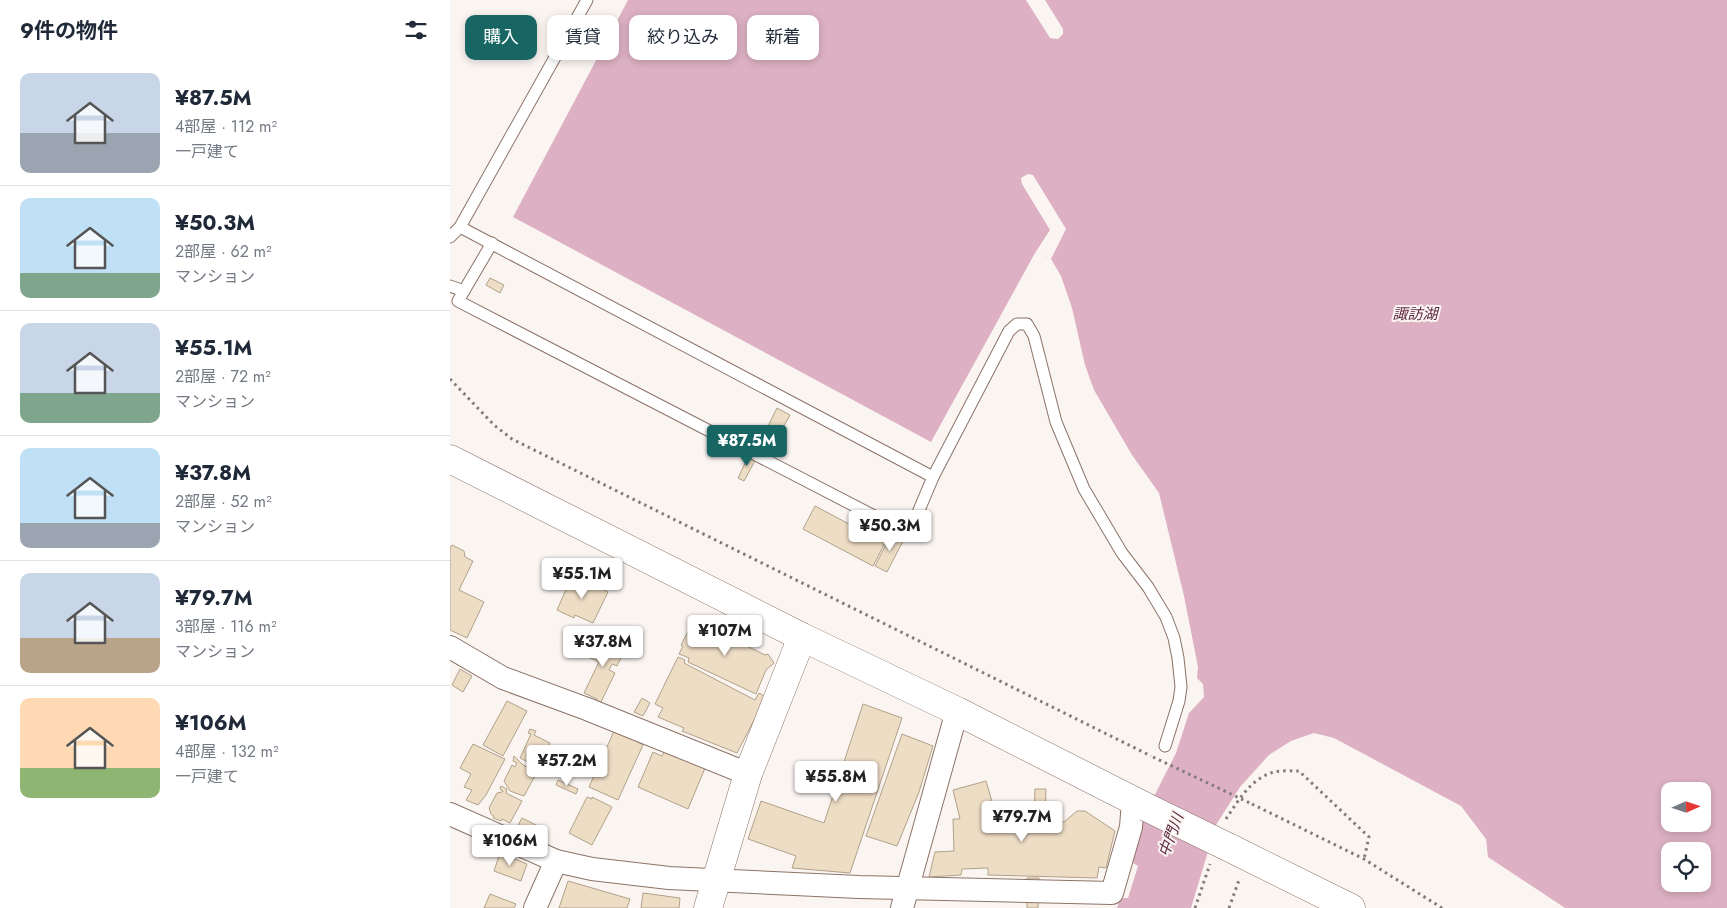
<!DOCTYPE html>
<html lang="ja">
<head>
<meta charset="utf-8">
<style>
	:root { --surface:#fff; --page:#f6f6f7; --text:#1f2937; --muted:#747a83; --line:#e0e1e3; --accent:#186664 }
	body { margin:0; font-family:Jost,"Noto Sans JP",sans-serif; background:var(--page); color:var(--text); height:100vh; display:flex; flex-direction:column; font-size:19px; white-space:nowrap }
	* { box-sizing:border-box; margin:0 }
	p { font-size:16px; color:var(--muted) }
	.icon { flex:none; width:28px; height:28px; fill:none; stroke:currentColor; stroke-width:2; stroke-linecap:round; stroke-linejoin:round }
	.map { position:relative; flex:1; overflow:hidden }
	.sheet { display:flex; flex-direction:column; background:var(--surface); width:450px }
	.sheet>* { flex:none }
	.hud { position:absolute; left:15px; top:15px; width:475px; height:45px; display:flex; gap:10px }
	.needle { width:32px; rotate:87deg }
	.tools { position:absolute; left:1211px; top:782px; display:grid; gap:10px }
	.tools a { display:grid; place-items:center; width:50px; height:50px; border-radius:10px; background:var(--surface); box-shadow:0 2px 8px #0003; font-size:25px }
	.price { position:absolute; translate:-50% -42px; padding:0 11px; border-radius:5px; background:#fff; color:#222; font-size:16px; line-height:32px; filter:drop-shadow(0 1px 2px #0008) }
	.price::after { content:''; position:absolute; left:50%; top:30px; width:15px; height:11px; margin-left:-8px; background:inherit; clip-path:polygon(0 0,100% 0,50% 100%) }
	.price.on { background:var(--accent); color:#fff }
	ul { padding:0; list-style:none }
	li { display:flex; align-items:center; gap:15px; height:125px; padding:0 20px }
	li+li { border-top:1px solid var(--line) }
	li span { display:grid; place-items:center; flex:none; width:140px; height:100px; border-radius:10px; color:#555 }
	li>.icon { margin-inline-start:auto }
	span .icon { width:60px; height:60px; fill:#fffc; stroke-width:1 }
	li b { font-size:21px }
	h2 { display:flex; justify-content:space-between; align-items:center; height:60px; padding:0 20px; font-size:21px }
	.pill { padding:0 18px; border-radius:10px; background:var(--surface); box-shadow:0 2px 8px #0003; font-size:18px; line-height:45px }
	.pill.on { background:var(--accent); color:#fff }
	main { display:flex; flex:1; min-height:0 }
	.map>svg:first-child { display:block }
</style>
</head>
<body>
<main>
<section class="sheet">
<h2>9件の物件<svg class="icon" aria-label="filters" viewBox="0 0 24 24"><path d="M4 7h16M4 17h16"/><circle cx="9" cy="7" r="2"/><circle cx="15" cy="17" r="2"/></svg></h2>
<ul>
<li><span style="background:linear-gradient(#c9d6e8 60%,#9aa5b1 0)"><svg class="icon" aria-label="home" viewBox="0 0 24 24"><path d="M3 11l9-7 9 7M6 9v11h12V9"/></svg></span><div><b>¥87.5M</b><p>4部屋 · 112 m²</p><p>一戸建て</p></div></li>
<li><span style="background:linear-gradient(#bfe0f5 75%,#7fa58c 0)"><svg class="icon" aria-label="home" viewBox="0 0 24 24"><path d="M3 11l9-7 9 7M6 9v11h12V9"/></svg></span><div><b>¥50.3M</b><p>2部屋 · 62 m²</p><p>マンション</p></div></li>
<li><span style="background:linear-gradient(#c9d6e8 70%,#7fa58c 0)"><svg class="icon" aria-label="home" viewBox="0 0 24 24"><path d="M3 11l9-7 9 7M6 9v11h12V9"/></svg></span><div><b>¥55.1M</b><p>2部屋 · 72 m²</p><p>マンション</p></div></li>
<li><span style="background:linear-gradient(#bfe0f5 75%,#9aa5b1 0)"><svg class="icon" aria-label="home" viewBox="0 0 24 24"><path d="M3 11l9-7 9 7M6 9v11h12V9"/></svg></span><div><b>¥37.8M</b><p>2部屋 · 52 m²</p><p>マンション</p></div></li>
<li><span style="background:linear-gradient(#c9d6e8 65%,#b9a48a 0)"><svg class="icon" aria-label="home" viewBox="0 0 24 24"><path d="M3 11l9-7 9 7M6 9v11h12V9"/></svg></span><div><b>¥79.7M</b><p>3部屋 · 116 m²</p><p>マンション</p></div></li>
<li><span style="background:linear-gradient(#ffd9b3 70%,#8fb573 0)"><svg class="icon" aria-label="home" viewBox="0 0 24 24"><path d="M3 11l9-7 9 7M6 9v11h12V9"/></svg></span><div><b>¥106M</b><p>4部屋 · 132 m²</p><p>一戸建て</p></div></li>
</ul>
</section>
<div class="map">
<svg width="1277" height="908" viewBox="0 0 1277 908">
	<rect width="100%" height="100%" fill="#fbf5f2"/>
	<path fill="#ddb1c3" fill-rule="evenodd" d="M178,0H1277V908H1115L1038,857L1036,839L1011,806L884,738L864,733L841,741L819,755L790,787L766,825L741,908H667L670,898H678L688,866L680,861L689,826L726,753L739,713L754,697L753,684L747,678L748,667L734,596L709,493L682,455L644,390L635,365L622,308L611,276L601,259L585,253L481,442L63,217ZM1220,791H1252V824H1220ZM1220,851H1252V884H1220Z"/>
	<g fill="#fbf5f2">
		<path d="M576,0H595L613,29V34L608,39L600,38Z"/>
		<path d="M578,174L583,175L616,229L601,259L585,253L600,230L572,184L571,178Z"/>
	</g>
	<g fill="#eeddc5" stroke="#b0a18a">
		<path d="M40,278L54,285L50,293L36,285Z"/>
		<path d="M327,408L340,415L326,440L314,434Z"/>
		<path d="M300,453L307,457L294,481L288,478Z"/>
		<path d="M365,506L435,543L423,566L353,529Z"/>
		<path d="M442,533L454,539L437,572L425,566Z"/>
		<path d="M2,545L14,551L15,557L23,561L9,590L34,602L17,638L0,630V548Z"/>
		<path d="M127,577L158,592L143,623L125,615L124,618L107,610L121,578Z"/>
		<path d="M244,620L315,655L318,654L324,663L316,670L306,694L238,662L239,658L229,654L233,646L231,645Z"/>
		<path d="M147,637L175,650L167,666L162,664L159,670L165,673L150,704L146,701L147,699L134,693L149,662L138,657Z"/>
		<path d="M228,657L235,660L234,663L305,700L309,693L316,697L287,753L232,731L234,728L208,717L213,708L205,704Z"/>
		<path d="M10,669L22,676L13,692L2,685Z"/>
		<path d="M192,698L200,703L193,716L184,712Z"/>
		<path d="M57,701L77,711L53,756L33,745Z"/>
		<path d="M413,704L452,718L400,873L342,868L346,856L298,839L311,801L374,823Z"/>
		<path d="M80,729L86,731L84,735L100,743L88,767L70,758L81,734L78,733Z"/>
		<path d="M165,729L186,738V741L193,745L168,800L139,787Z"/>
		<path d="M452,734L483,746L469,792L447,846L416,836Z"/>
		<path d="M23,744L55,759L36,795L28,805L16,800L22,790L14,787L21,774L10,768Z"/>
		<path d="M215,750L255,768L238,809L188,787L203,752L212,756Z"/>
		<path d="M64,756L73,765L87,772L74,796L60,791L54,781L62,765L65,767L67,763L63,761Z"/>
		<path d="M108,780L128,789L126,794L106,785Z"/>
		<path d="M536,781L549,826H582L585,822H614L627,811H635L665,831L656,868L649,867L647,878L538,875V868L512,869L511,875L479,877L485,852L504,851L503,819H510L503,790Z"/>
		<path d="M51,786L57,789L56,793L72,801L60,823L52,819L51,821L43,818L44,816L41,814L39,808L47,793L52,792L53,791L50,789Z"/>
		<path d="M585,789H596L595,820H584Z"/>
		<path d="M137,797L142,799V797L162,807L142,845L119,833Z"/>
		<path d="M72,818L88,826L82,837L66,829Z"/>
		<path d="M50,853L77,864L71,881L44,871Z"/>
		<path d="M577,878H589L588,908H577Z"/>
		<path d="M118,881L180,899L177,908H109Z"/>
		<path d="M193,893L230,898L229,908H191Z"/>
		<path d="M40,894L66,904L64,908H34Z"/>
	</g>
	<g fill="none" stroke-linecap="round" stroke-linejoin="round">
		<g stroke="#8c7366" stroke-width="13">
			<g id="service">
				<path d="M10,227L483,477"/>
				<path d="M0,237L10,227L137,0"/>
				<path d="M42,243L8,301L459,534L483,477L559,331L567,324H577L584,336L606,422L634,489L672,553L698,587L716,617L724,638L728,658L731,687L729,701L715,746"/>
				<path d="M0,286L14,291"/>
			</g>
		</g>
		<g stroke="#8c7366" stroke-width="24">
			<g id="minor">
				<path d="M0,647L53,678L137,709L298,774"/>
				<path d="M0,814L106,861L142,869L219,878L409,887L662,893L681,827L683,801"/>
				<path d="M85,908L106,861"/>
				<path d="M452,908L507,711"/>
			</g>
		</g>
		<g stroke="#8c7366" stroke-width="29">
			<g id="tertiary">
				<path d="M0,459L352,637L507,711L696,807"/>
				<path d="M778,847L901,908"/>
				<path d="M258,908L298,774L352,637"/>
			</g>
		</g>
		<g stroke="#827b77" stroke-width="3" stroke-dasharray="2.5 4" stroke-linecap="butt">
			<path d="M0,379L44,425L62,439L701,756"/>
			<path d="M802,804L914,859L992,908"/>
			<path d="M776,819C788,801 800,780 821,773C829,770 840,771 849,771L919,837L914,859"/>
			<path d="M745,908L760,864"/>
			<path d="M779,908L789,880"/>
		</g>
		<use href="#service" stroke="#fff" stroke-width="11"/>
		<use href="#minor" stroke="#fff" stroke-width="22"/>
		<use href="#tertiary" stroke="#fff" stroke-width="28"/>
		<g stroke="#8c7366" stroke-width="29" stroke-linecap="butt">
			<path id="tertiary-bridge" d="M696,807L778,847"/>
		</g>
		<path stroke="#827b77" stroke-width="3" stroke-dasharray="2.5 4" stroke-linecap="butt" d="M703,757L802,804"/>
		<use href="#tertiary-bridge" stroke="#fff" stroke-width="28"/>
	</g>
	<g text-anchor="middle" dominant-baseline="central" stroke-width="4" stroke-linejoin="round" paint-order="stroke">
		<g font-size="15" font-style="italic" fill="#5d2741" stroke="#fbf5f2">
			<text x="965" y="314">諏訪湖</text>
			<text transform="translate(721 835) rotate(-70)">中門川</text>
		</g>
	</g>
</svg>
<div class="tools">
<a><svg class="needle" viewBox="-14 -14 28 28"><path d="M0-13l5 13h-10z" fill="#e53935"/><path d="M0 13l5-13h-10z" fill="#747a83"/></svg></a>
<a><svg class="icon" aria-label="locate" viewBox="0 0 24 24"><circle cx="12" cy="12" r="6"/><path d="M12 2v4M12 18v4M2 12h4M18 12h4"/></svg></a>
</div>
<b class="price on" style="left:297px;top:467px">¥87.5M</b>
<b class="price" style="left:440px;top:552px">¥50.3M</b>
<b class="price" style="left:132px;top:600px">¥55.1M</b>
<b class="price" style="left:275px;top:657px">¥107M</b>
<b class="price" style="left:153px;top:668px">¥37.8M</b>
<b class="price" style="left:117px;top:787px">¥57.2M</b>
<b class="price" style="left:386px;top:803px">¥55.8M</b>
<b class="price" style="left:572px;top:843px">¥79.7M</b>
<b class="price" style="left:60px;top:867px">¥106M</b>
<div class="hud">
<a class="pill on">購入</a>
<a class="pill">賃貸</a>
<a class="pill">絞り込み</a>
<a class="pill">新着</a>
</div>
</div>
</main>
</body>
</html>
